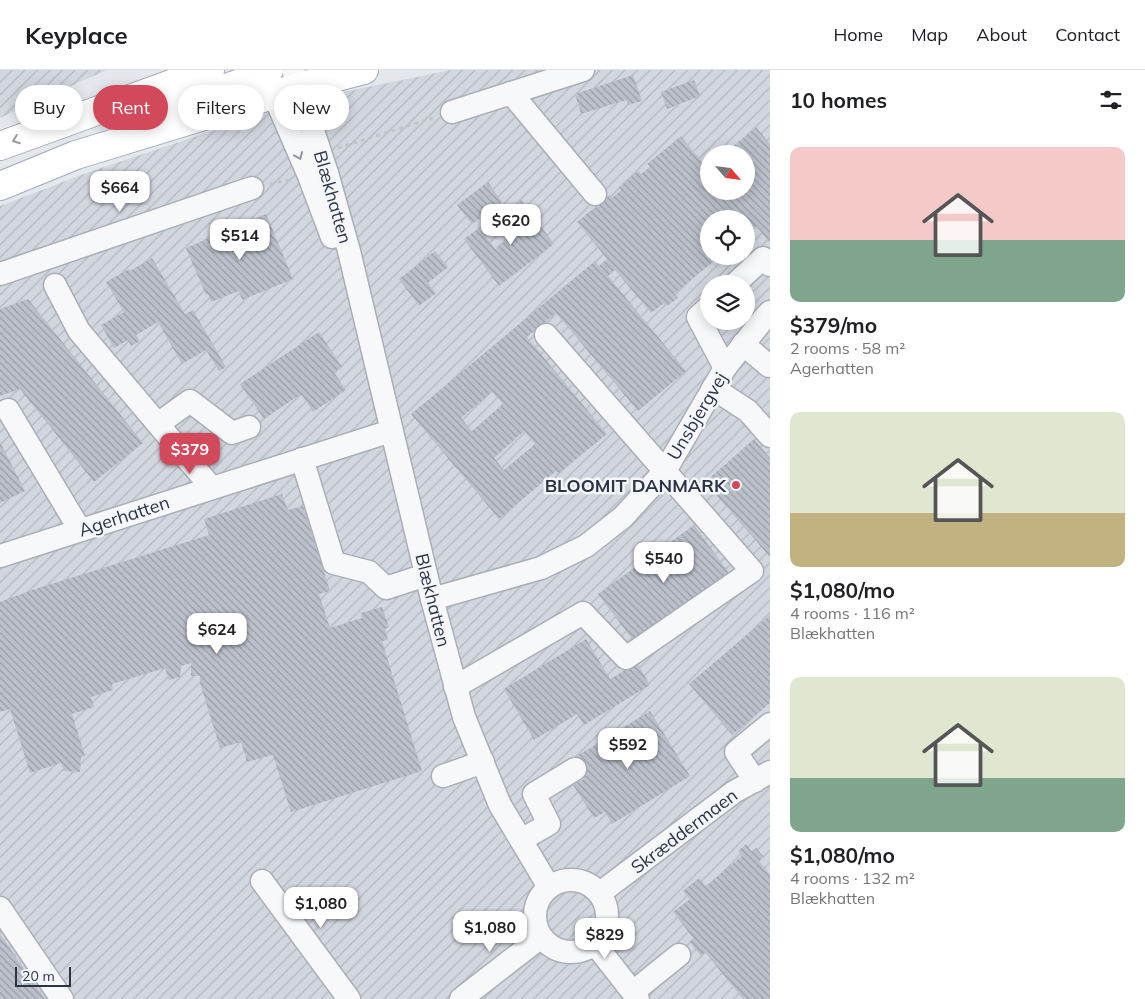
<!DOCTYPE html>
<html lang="en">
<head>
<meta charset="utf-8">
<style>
	:root { --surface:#fff; --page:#f2f2f2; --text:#202124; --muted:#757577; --line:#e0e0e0; --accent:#d1495b }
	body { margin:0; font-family:Mulish,sans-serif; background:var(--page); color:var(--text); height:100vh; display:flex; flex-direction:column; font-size:19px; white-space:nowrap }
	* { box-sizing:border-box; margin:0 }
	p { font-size:16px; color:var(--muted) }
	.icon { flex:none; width:28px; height:28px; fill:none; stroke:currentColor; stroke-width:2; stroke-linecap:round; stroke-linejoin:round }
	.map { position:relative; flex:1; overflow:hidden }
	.details { display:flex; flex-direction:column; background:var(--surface); width:375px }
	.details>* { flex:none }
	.banner { position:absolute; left:15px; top:15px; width:475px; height:45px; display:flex; gap:10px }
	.needle { width:32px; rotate:118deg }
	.controls { position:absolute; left:700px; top:75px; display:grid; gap:10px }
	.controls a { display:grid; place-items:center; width:55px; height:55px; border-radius:50%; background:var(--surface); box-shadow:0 2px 12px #0003; font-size:25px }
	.scale { position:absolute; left:15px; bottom:12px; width:56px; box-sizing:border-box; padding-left:5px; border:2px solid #2b3445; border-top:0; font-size:14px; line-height:18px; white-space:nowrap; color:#2b3445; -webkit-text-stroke:4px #f4f6f9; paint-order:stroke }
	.price { position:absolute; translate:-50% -42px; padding:0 11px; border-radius:10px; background:#fff; color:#222; font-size:16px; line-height:32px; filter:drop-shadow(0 1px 2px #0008) }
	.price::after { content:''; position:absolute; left:50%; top:30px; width:15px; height:11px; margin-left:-8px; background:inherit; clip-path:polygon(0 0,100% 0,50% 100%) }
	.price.active { background:var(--accent); color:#fff }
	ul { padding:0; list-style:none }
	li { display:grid; align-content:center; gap:10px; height:265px; padding:0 20px }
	li span { display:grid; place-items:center; height:155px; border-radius:10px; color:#555 }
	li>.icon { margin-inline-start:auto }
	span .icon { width:90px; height:90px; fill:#fffc; stroke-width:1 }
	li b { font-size:21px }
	h2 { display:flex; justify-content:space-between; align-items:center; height:60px; padding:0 20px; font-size:21px }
	.chip { padding:0 18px; border-radius:22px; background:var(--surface); box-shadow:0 2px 12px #0003; font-size:18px; line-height:45px }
	.chip.active { background:var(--accent); color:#fff }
	header { display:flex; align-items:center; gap:30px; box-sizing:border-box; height:70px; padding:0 25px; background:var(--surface); border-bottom:1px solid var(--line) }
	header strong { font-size:24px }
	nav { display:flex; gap:28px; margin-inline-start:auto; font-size:18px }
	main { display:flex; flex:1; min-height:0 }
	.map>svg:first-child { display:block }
</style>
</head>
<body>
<header>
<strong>Keyplace</strong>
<nav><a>Home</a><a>Map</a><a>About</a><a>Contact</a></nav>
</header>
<main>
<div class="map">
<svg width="770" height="929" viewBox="0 0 770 929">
	<defs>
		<pattern id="industrial-furrows" width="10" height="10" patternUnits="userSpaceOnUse" patternTransform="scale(1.25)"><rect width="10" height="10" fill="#d2d6de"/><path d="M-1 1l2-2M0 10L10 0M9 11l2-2" fill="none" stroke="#b4b8c0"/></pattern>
		<pattern id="building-back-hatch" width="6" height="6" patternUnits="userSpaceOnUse" patternTransform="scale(1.25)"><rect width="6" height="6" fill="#bbc0ca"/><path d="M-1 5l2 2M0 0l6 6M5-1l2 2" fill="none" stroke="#989da6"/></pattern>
	</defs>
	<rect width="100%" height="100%" fill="#e4e7ec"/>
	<g fill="url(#industrial-furrows)" fill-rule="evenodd">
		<path d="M0,0H107L0,48Z"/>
		<path d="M451,0H770V929H0V136L89,102L309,29ZM709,84H746V121H709ZM709,149H746V186H709ZM709,214H746V251H709Z"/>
	</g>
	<g fill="url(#building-back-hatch)" fill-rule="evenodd">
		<path d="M633,5L642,31L628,35L626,30L581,44L575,24Z"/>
		<path d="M694,10L700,26L667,39L661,22Z"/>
		<path d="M756,57L770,74V173L756,156L752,160L750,157L746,160V149H709V186H720L674,224L678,228L667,236L664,233L651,243L615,200L608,206L686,301L638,341L556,243L527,267L607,364L558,404L556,401L499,449L411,344L595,191L599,196L607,189L577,152L610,125L612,128L621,120L619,117L638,101L641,104L650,97L647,94L681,66L707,98L709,96V121H746V84H724ZM492,322L503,334L472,361L461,348ZM524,361L535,374L504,400L494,388Z"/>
		<path d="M488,112L502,132L472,154L457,135Z"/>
		<path d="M521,130L554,174L499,216L464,169L479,158L495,179L521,159L507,141Z"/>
		<path d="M266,144L293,209L242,230L239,221L211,232L208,224L206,225L186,178Z"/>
		<path d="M435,181L448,197L428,213L436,223L419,236L399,209Z"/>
		<path d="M152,188L185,244L193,240L226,297L219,301L206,280L182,294L158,252L136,265L140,271L131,276L128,270L114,278L101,255L124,242L106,212L129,199L130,201Z"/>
		<path d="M28,229L143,373L94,412L20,319L0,326V239Z"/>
		<path d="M319,262L342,297L334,302L346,320L313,342L301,324L264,349L240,314Z"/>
		<path d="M754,369L770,388V487L705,412Z"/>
		<path d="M0,372L25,421L0,433Z"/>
		<path d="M282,424L288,440L303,436L330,521L319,524L330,558L362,548L361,543L382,537L389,557L385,559L388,570L382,571L422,701L291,742L273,685L247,692L241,672L220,678L200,613V606H191V593L181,596L180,607L169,610L165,598L112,614L113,620L91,627L94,637L72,644L85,686L81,687L80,702L64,701L61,693L30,703L10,639L0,642V532L32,520L209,465L204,449Z"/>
		<path d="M694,455L729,503L635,573L598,524Z"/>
		<path d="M770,545V633L732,665L689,614Z"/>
		<path d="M586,569L610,609L637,593L650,615L584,655L577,644L534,670L504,619Z"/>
		<path d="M650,641L690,706L612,754L605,742L594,748L573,715L584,709L572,689Z"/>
		<path d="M746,774L751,781L756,778L764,787L759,791L770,805V929H743L705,882L701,886L690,872L694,869L673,842L690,829L683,821L699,808L706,816L742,786L738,781Z"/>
		<path d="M0,864L45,929H0Z"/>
	</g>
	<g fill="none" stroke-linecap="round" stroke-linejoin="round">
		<g stroke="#a9aeb7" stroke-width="25">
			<g id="minor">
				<path d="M293,0L327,103L349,181L432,529L464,647L500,735L549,817"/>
				<path d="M267,9L309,106L332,167"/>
				<path d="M511,23L595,124"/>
				<path d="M452,42L583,0"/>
				<path d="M0,204L252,118"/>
				<path d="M735,214L763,188L770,195"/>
				<path d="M55,215L79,261L212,418"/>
				<path d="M709,237L698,247L725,298"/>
				<path d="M743,274L769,296L770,295"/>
				<path d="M713,318L748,341L770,366"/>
				<path d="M8,340L80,460"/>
				<path d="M158,354L190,331L232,363L249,357"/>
				<path d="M302,389L334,493L369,502L386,518L426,505"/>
				<path d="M0,486L391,361"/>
				<path d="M432,529L541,498L586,476L623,447L665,401L725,298L765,247L770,242"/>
				<path d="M455,617L583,543L626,588L752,501L546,265"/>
				<path d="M443,706L483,692"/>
				<path d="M755,711L736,682L770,654"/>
				<path d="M521,770L549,754L534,724L575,699"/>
				<circle cx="571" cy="846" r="36"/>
				<path d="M262,811L349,929"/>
				<path d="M600,823L734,722L770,702"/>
				<path d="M0,838L62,929"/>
				<path d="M595,874L638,929"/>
				<path d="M633,922L679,885"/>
				<path d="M461,929L541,867"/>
			</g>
		</g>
		<g stroke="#a3abb8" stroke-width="30">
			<g id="major">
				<path d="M144,45L265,5L269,0"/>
				<path d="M0,76L210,0"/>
				<path d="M0,116L76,85L299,17L364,0"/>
			</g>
		</g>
		<g stroke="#c2c5cb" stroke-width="3" stroke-dasharray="4 4" stroke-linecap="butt">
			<path d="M338,78L433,48"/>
			<path d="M270,114L289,110"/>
		</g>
		<use href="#minor" stroke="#f7f8fa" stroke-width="22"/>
		<use href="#major" stroke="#fff" stroke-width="28"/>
	</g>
	<defs><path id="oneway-chevron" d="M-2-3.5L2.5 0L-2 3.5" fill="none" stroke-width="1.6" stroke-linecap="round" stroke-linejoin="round" transform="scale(1.25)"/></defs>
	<use stroke="#959aa2" href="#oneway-chevron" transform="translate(16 70) rotate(160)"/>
	<use stroke="#9196a0" href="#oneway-chevron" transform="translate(299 86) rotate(67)"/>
	<circle fill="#d1495b" stroke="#f4f6f9" stroke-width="2" cx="736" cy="415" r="5"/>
	<g text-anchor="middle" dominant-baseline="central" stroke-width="5" stroke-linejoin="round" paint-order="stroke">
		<g font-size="18" fill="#2b3445" stroke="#f4f6f9">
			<text transform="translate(333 127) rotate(74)">Blækhatten</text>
			<text transform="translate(697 346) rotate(-59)">Unsbjergvej</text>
			<text transform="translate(124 446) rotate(-18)">Agerhatten</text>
			<text transform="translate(433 530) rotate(76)">Blækhatten</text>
			<text transform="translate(684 761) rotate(-37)">Skræddermaen</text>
		</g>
		<g font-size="18" font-weight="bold" fill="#2b3445" stroke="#f4f6f9" text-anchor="end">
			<text x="726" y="415">BLOOMIT DANMARK</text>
		</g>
	</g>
</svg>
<div class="controls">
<a><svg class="needle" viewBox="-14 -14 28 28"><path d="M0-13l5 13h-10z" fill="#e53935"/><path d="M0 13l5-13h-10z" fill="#757577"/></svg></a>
<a><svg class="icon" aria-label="locate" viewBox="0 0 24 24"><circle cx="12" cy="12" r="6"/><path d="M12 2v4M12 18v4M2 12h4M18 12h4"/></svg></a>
<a><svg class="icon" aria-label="layers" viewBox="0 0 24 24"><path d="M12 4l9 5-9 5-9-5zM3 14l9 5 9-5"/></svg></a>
</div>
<div class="scale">20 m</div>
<b class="price" style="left:120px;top:143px">$664</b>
<b class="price" style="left:511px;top:176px">$620</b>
<b class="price" style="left:240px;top:191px">$514</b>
<b class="price active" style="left:190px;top:405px">$379</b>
<b class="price" style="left:664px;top:514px">$540</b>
<b class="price" style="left:217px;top:585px">$624</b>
<b class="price" style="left:628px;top:700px">$592</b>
<b class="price" style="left:321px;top:859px">$1,080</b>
<b class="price" style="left:490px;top:883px">$1,080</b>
<b class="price" style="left:605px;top:890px">$829</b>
<div class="banner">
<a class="chip">Buy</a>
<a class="chip active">Rent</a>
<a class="chip">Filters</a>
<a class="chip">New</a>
</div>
</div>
<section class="details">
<h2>10 homes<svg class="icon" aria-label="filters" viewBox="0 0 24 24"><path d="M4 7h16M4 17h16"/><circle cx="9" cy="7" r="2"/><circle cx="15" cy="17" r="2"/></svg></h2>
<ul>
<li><span style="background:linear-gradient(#f6c9c9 60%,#7fa58c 0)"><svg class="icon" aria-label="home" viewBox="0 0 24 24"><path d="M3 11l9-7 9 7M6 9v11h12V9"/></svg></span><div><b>$379/mo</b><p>2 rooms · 58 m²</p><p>Agerhatten</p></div></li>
<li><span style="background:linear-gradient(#dfe7d0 65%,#c2b280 0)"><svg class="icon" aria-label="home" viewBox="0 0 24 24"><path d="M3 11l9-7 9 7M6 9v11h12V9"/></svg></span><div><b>$1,080/mo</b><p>4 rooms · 116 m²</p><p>Blækhatten</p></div></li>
<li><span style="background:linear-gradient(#dfe7d0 65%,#7fa58c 0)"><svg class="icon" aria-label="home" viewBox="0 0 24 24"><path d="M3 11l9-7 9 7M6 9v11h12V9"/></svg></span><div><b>$1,080/mo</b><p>4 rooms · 132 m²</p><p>Blækhatten</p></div></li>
</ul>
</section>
</main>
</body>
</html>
